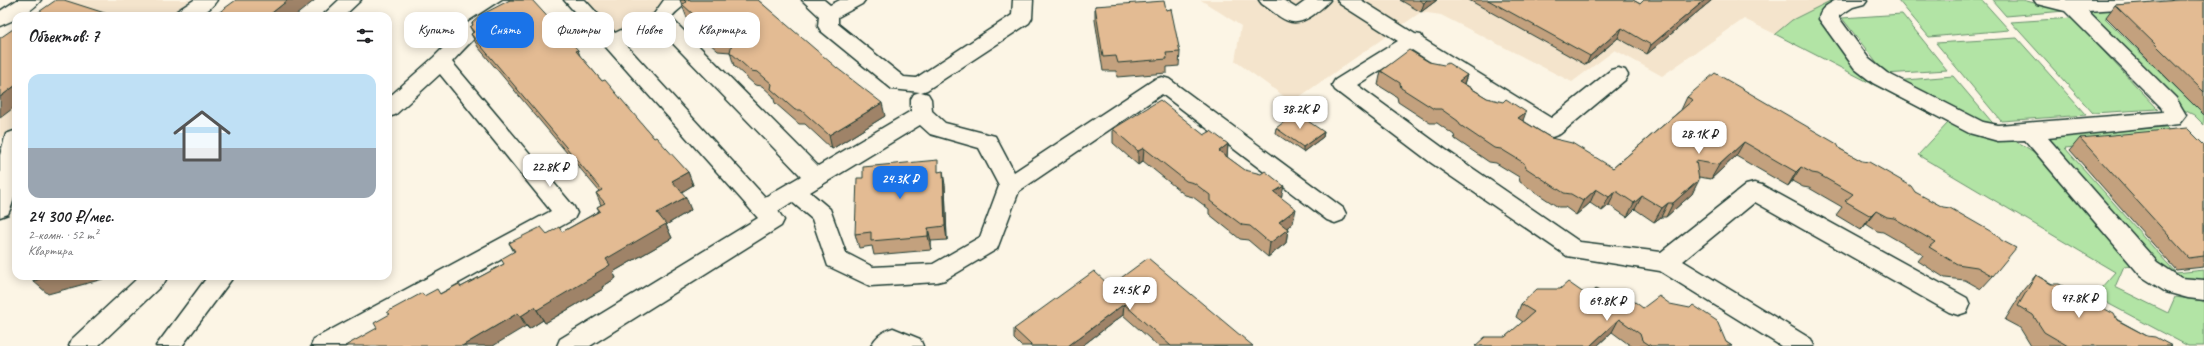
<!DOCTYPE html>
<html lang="ru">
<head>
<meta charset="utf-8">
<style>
	:root { --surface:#fff; --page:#f2f2f2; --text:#202124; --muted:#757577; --accent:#1a73e8 }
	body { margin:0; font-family:Caveat,sans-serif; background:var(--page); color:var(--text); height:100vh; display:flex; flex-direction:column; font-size:15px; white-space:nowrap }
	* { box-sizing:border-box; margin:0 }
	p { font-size:13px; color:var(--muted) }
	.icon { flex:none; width:22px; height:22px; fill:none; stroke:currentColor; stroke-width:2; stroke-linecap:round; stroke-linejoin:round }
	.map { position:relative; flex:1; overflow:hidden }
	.details { position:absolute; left:12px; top:12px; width:380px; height:268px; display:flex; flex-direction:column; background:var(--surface); border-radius:12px; box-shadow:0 2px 10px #0003 }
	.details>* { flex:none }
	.banner { position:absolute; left:404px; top:12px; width:380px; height:36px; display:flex; gap:8px }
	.price { position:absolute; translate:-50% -34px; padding:0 9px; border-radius:8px; background:#fff; color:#222; font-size:13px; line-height:26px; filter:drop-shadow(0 1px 2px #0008) }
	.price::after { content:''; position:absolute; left:50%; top:24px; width:12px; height:9px; margin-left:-6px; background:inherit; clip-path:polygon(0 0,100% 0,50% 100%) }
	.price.selected { background:var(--accent); color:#fff }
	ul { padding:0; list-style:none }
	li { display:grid; align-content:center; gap:8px; height:212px; padding:0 16px }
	li span { display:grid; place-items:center; height:124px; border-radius:12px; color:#555 }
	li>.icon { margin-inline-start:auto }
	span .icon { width:72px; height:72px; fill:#fffc; stroke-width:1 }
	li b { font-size:17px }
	h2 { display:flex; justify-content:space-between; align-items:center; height:48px; padding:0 16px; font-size:17px }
	.chip { padding:0 14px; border-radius:12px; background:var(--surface); box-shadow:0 2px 10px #0003; font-size:14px; line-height:36px }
	.chip.selected { background:var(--accent); color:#fff }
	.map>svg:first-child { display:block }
</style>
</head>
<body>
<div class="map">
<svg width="2204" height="346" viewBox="0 0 2204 346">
	<rect width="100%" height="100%" fill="#fcf5e5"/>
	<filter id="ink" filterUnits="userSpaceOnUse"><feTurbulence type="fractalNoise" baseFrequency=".025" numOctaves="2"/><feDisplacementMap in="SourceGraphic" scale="8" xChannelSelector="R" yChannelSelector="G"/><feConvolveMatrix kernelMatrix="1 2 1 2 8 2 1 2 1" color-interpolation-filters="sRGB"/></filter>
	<g filter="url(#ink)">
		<g fill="#f4e4cc">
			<path d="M63,0H190L168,16H39Z"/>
			<path d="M579,0H691L616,37Z"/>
			<path d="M1201,0H1832L1792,20L1775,34L1744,19L1662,76L1615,50L1572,82L1441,15L1421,12L1292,102L1235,61L1241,26Z"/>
			<path d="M16,32V126L0,138V42Z"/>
		</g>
		<g fill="#b2e4a5" stroke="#68906c">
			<path d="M1832,0H1838L1822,10L1821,18L1855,65L2023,145L2040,156L2133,265L2124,266L2115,287L2168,313L2175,297L2204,301V346H2188L2094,296L2115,272L1918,155L1948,123L1775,34L1792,20Z"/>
			<path d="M1898,0H1982L2009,30L1929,37Z"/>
			<path d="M1992,0H2023L2065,11L2006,16Z"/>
			<path d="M2185,4L2198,10L2105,18L2204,115V125L2194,115L2184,110L2085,11Z"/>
			<path d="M1902,14L1947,70L1885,74L1842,18Z"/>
			<path d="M2072,18L2158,109L2093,113L2011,22Z"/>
			<path d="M2017,38L2086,115L2001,121L1936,43Z"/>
			<path d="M1953,76L1997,128L1986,126L1894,81Z"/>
			<path d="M2166,127L2176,137L2065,148L2176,273L2204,270V281L2197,282L2168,275L2049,141L2050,137L2054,136Z"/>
		</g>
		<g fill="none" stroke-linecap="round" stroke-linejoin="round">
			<g stroke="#1f3d34" stroke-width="3">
				<g id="minor">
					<path d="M17,0H41C36,7 24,16 16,16V19L0,26V11Z"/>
					<path d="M194,0H217C206,17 192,16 174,16L177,11Z"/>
					<path d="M339,0H361L344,16H322Z"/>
					<path d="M503,0H529C522,10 503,16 493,23C477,34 465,48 452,62L574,207L577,213L574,219L345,346H311L314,339L551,211L440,74L395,115L388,117V98L434,57L469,22Z"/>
					<path d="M564,0H585L615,33L654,14L664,0H689C684,7 676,10 671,18L818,166L911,111V99L914,94L920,92L892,89L821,31L818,26L819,16L802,0H824L830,5L840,0H865L862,4L838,17V24L904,77L916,78L1012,15L1013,0H1033L1032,18L1029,23L927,90L921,92L928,94L931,99L932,111L945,123L995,136L1014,172L1155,79L1162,77L1169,79L1343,208L1346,214L1343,220L1335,223L1327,220L1162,94L1019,191L997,249L945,280L937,282L870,286L828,266L812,219L792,202L778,211L784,220L781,226L590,346H557L560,339L758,218ZM658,28L801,176L765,197L625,44ZM920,125L930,134L979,148L999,186L980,237L933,264L873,267L846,253L830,209L810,192Z"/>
					<path d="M1259,0H1283L1296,8L1307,0H1330C1325,6 1319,10 1313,15C1290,31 1282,17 1262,4Z"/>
					<path d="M1337,0H1361L1415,34L1421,35L1423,39L1551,118L1611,70L1618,68L1625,70L1628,75L1625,80L1560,134L1552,137L1544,134L1412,50L1357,85L1446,150L1580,242L1661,252L1746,185L1754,183L1762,185L1967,298L1970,305L1967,312L1958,315L1949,312L1755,202L1683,261L1811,339L1814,346H1781L1660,271L1567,256L1430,162L1335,90L1332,85L1335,80L1398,41L1340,4Z"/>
					<path d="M1836,0H1867L1864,4L1853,7L1839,16V18L1869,59L1887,73L1983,122L1998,125L2163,112L2161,107L2065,11L2037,4L2034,0H2172L2169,4L2162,6L2088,11L2176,98L2186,115L2179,124L2048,138L2157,262L2181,278L2204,280V300L2188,298L2166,292L2141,276L2025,140L1998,141L1969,133L1873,83L1855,69L1819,19C1819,8 1828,5 1836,0Z"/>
					<path d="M14,131L16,132C16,158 21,190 8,214L0,217V155L6,134Z"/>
					<path d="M140,276H168L164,283L98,346H69L72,339Z"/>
					<path d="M208,276H234L182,346H156Z"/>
					<path d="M893,328L920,339L923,346H871C876,336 883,331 893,328Z"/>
				</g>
			</g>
			<use href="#minor" fill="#fcf5e5" fill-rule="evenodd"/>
		</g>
		<g fill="#c3a17e" stroke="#1f3d34">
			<path d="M680,0H758L885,116L832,149L805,124H799L775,103L773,96L762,86L755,85L734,66L730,52L718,51L698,33L696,26L687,18Z"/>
			<path d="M1400,0H1437L1421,12Z"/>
			<path d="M1469,0H1633L1640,4L1644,0H1712L1647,54L1618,38L1586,65Z"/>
			<path d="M2204,0V115L2106,17L2115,5Z"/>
			<path d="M1095,6L1166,10L1180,52L1179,66L1167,67V73L1117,77L1116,71H1103L1095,20Z"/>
			<path d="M472,23L578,50L580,56L602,81L654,138L688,172L693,185L681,192L691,210L666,225L672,238L613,272L616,278L602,287L603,289L545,323L543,320L529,329L526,326L377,328L424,296L440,294L461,287L504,264L514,252L509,243L547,234L562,232L599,211L597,207L601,205L596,193L599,191L478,47L471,34L473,33L470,27L473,26Z"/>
			<path d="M1429,62L1467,75L1464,84L1551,138L1613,168L1681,110L1687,97L1840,149L1915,192L1993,276L1981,289L1965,280L1945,278L1918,261L1923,255L1883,232L1877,231L1866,224L1861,230L1836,215L1842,207L1809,188L1803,187L1792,181L1788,186L1736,156L1711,179L1699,177L1692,194L1666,217H1661L1654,222L1635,209L1627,217L1609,205L1602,211L1590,203L1576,215L1565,207H1558L1520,182L1519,177L1496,163L1489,162L1455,139L1454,135L1437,123H1430L1398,102L1397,97L1378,85L1381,71Z"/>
			<path d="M1276,128L1324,132L1323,137L1303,152L1275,133Z"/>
			<path d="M1113,129L1204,135L1228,144L1227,157L1282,198L1293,223L1287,228L1288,229L1286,243L1268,257L1248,240L1240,239L1209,214V209L1193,197L1185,195L1143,161L1138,165L1113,143Z"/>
			<path d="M2080,138L2204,145V267L2176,270L2070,150Z"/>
			<path d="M939,172L945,185L947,240L931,241V250L874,255L872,246L859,248L855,234Z"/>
			<path d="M2036,275L2147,336L2172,346H2031L2020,328L2005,320L2024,289Z"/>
			<path d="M1110,286L1253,346H1158L1123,315L1082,346H1021L1014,339V329Z"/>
			<path d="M1588,296L1623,308H1643L1726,342L1732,346H1631L1612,332L1597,346H1475L1505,337L1523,322L1516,317L1521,304Z"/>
		</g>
		<g fill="#9f8367" stroke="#1f3d34">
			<path d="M288,0H315L295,16H268Z"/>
			<path d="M1427,0H1437L1421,12L1424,3Z"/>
			<path d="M1705,0H1712L1647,54L1651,45Z"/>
			<path d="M1622,28L1618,38L1586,65L1590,56Z"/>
			<path d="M1467,75L1462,89L1459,81Z"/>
			<path d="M16,85V106L0,118V97Z"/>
			<path d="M882,103L885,116L832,149L829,135Z"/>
			<path d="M1526,112L1521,126L1518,118Z"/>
			<path d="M1324,132L1323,137L1303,152V147Z"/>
			<path d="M1744,142L1736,156L1711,179L1719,165Z"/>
			<path d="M1228,144L1227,158L1219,151Z"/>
			<path d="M1144,148L1143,161L1138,165V151Z"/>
			<path d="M1801,167L1792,181L1788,186L1796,172Z"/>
			<path d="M943,171L945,185L947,240L945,226Z"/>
			<path d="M688,172L693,185L677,195L672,181Z"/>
			<path d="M1699,180L1692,194L1666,217L1673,203Z"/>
			<path d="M1284,186L1281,199L1274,192Z"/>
			<path d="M1596,189L1590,203L1576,215L1583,201Z"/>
			<path d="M1616,191L1609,205L1602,211L1609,197Z"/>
			<path d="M1642,196L1635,209L1627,217L1634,203Z"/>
			<path d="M686,197L691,210L666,225L672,238L613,272L616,278L602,287L603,289L545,323L537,310L606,259L657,213Z"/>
			<path d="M1668,203L1661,217L1654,222L1662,208Z"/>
			<path d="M1296,209L1293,223L1276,236L1279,222Z"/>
			<path d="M1876,211L1866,224L1861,230L1871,216Z"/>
			<path d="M928,228L931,241V250L928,236Z"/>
			<path d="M1288,229L1286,243L1268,257L1270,243Z"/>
			<path d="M50,276H114L48,294L33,281Z"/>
			<path d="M1124,304L1123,315L1082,346H1068Z"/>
			<path d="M535,307L543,320L529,329L521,316Z"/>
			<path d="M518,313L526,326L493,346H462Z"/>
			<path d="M1619,319L1612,332L1597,346H1590Z"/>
		</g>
		<g fill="#e3bb93" stroke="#1f3d34">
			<path d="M56,0H64L114,16H33Z"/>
			<path d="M236,0H288L268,16H214Z"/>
			<path d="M510,0H532L578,50L576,51L602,81L605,80L654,138L656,137L688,172L672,181L686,197L657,213L666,224L606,259L610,265L595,274L596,275L537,310L535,307L521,316L518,313L462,346H345L377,328L374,323L390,314L387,312L422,293L424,296L437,289L440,294L459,284L461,287L504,264L501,259L515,251L509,243L541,227L547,234L559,227L562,232L600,211L597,207L605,203L596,193L602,190L471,34L474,32L470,27L473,25L472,23L481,15Z"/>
			<path d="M684,0H758L837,68L882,103L829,135L801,110H795L771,89L772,84L758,72L751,71L730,52L733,39L713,37L693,19L694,15L682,4L686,2Z"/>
			<path d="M1419,0H1427L1424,3Z"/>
			<path d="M1488,0H1633L1640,4L1644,0H1705L1651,45L1622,28L1590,56Z"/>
			<path d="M2180,0H2204V92L2115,5Z"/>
			<path d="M1164,1L1166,10L1171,9L1180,52L1166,53L1167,59L1118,63L1116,56L1103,57L1095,6Z"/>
			<path d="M16,27V85L0,97V38Z"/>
			<path d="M1409,50L1429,62L1444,65L1448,63L1467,75L1459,81L1487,98L1503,102L1506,99L1526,112L1518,118L1551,138L1572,143L1613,168L1693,100L1687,97L1715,73L1837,144L1840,149L1862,161L1869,162L1911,186L1915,192L1943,207L1950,208L1997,235L2001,240L2016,248L1993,276L1977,267L1957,264L1929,247L1935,242L1894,218L1887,217L1876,211L1871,216L1845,201L1853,194L1818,174L1812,173L1801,167L1796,172L1744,142L1719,165L1696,161L1699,180L1673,203H1668L1662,208L1642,196L1634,203L1616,191L1609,197L1596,189L1583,201L1571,194L1564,193L1526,168L1524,163L1501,149L1494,148L1460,125L1458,121L1441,109H1434L1401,88L1400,83L1381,71Z"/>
			<path d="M1160,100L1204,135L1211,131L1228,144L1219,151L1245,170L1261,174L1265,171L1284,186L1274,192L1296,209L1279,222L1288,229L1270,243L1250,226L1242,225L1210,201V195L1194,183L1186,181L1144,148L1138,151L1113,129Z"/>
			<path d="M1296,113L1324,132L1303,147L1276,128Z"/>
			<path d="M2187,128L2204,145V256L2189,258L2080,138Z"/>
			<path d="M938,160V172L943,171L945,226L928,228V236L871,241V232L855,234L857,178H863V167Z"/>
			<path d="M1148,258L1253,346H1171L1124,304L1068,346H1030L1031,345L1014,329L1094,271L1110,286Z"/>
			<path d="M2036,275L2051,284H2059L2114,314L2117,320L2147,336L2155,337L2172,346H2068L2044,332L2033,315L2018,306Z"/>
			<path d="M34,276H50L33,281Z"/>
			<path d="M1568,282L1588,296L1596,289L1623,308L1631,299L1643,308L1659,296L1670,304L1690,308L1693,305L1717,321L1726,342L1732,346H1651L1642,340L1640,334L1619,319L1590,346H1475L1485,337H1505L1534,312L1521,304L1537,289H1560Z"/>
		</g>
	</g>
</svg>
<b class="price" style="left:1300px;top:130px">38.2K ₽</b>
<b class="price" style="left:1699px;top:155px">28.1K ₽</b>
<b class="price" style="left:550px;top:188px">22.8K ₽</b>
<b class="price selected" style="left:900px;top:200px">24.3K ₽</b>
<b class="price" style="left:1130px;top:311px">24.5K ₽</b>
<b class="price" style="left:2079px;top:319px">47.8K ₽</b>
<b class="price" style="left:1607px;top:322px">69.8K ₽</b>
<div class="banner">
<a class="chip">Купить</a>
<a class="chip selected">Снять</a>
<a class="chip">Фильтры</a>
<a class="chip">Новое</a>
<a class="chip">Квартира</a>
</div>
<section class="details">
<h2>Объектов: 7<svg class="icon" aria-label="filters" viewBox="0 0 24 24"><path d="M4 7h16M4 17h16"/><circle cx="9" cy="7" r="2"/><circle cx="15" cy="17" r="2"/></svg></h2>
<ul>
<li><span style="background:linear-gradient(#bfe0f5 60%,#9aa5b1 0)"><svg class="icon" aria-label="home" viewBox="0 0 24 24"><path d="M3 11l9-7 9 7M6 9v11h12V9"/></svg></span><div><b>24 300 ₽/мес.</b><p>2-комн. · 52 m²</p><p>Квартира</p></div></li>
</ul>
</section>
</div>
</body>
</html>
